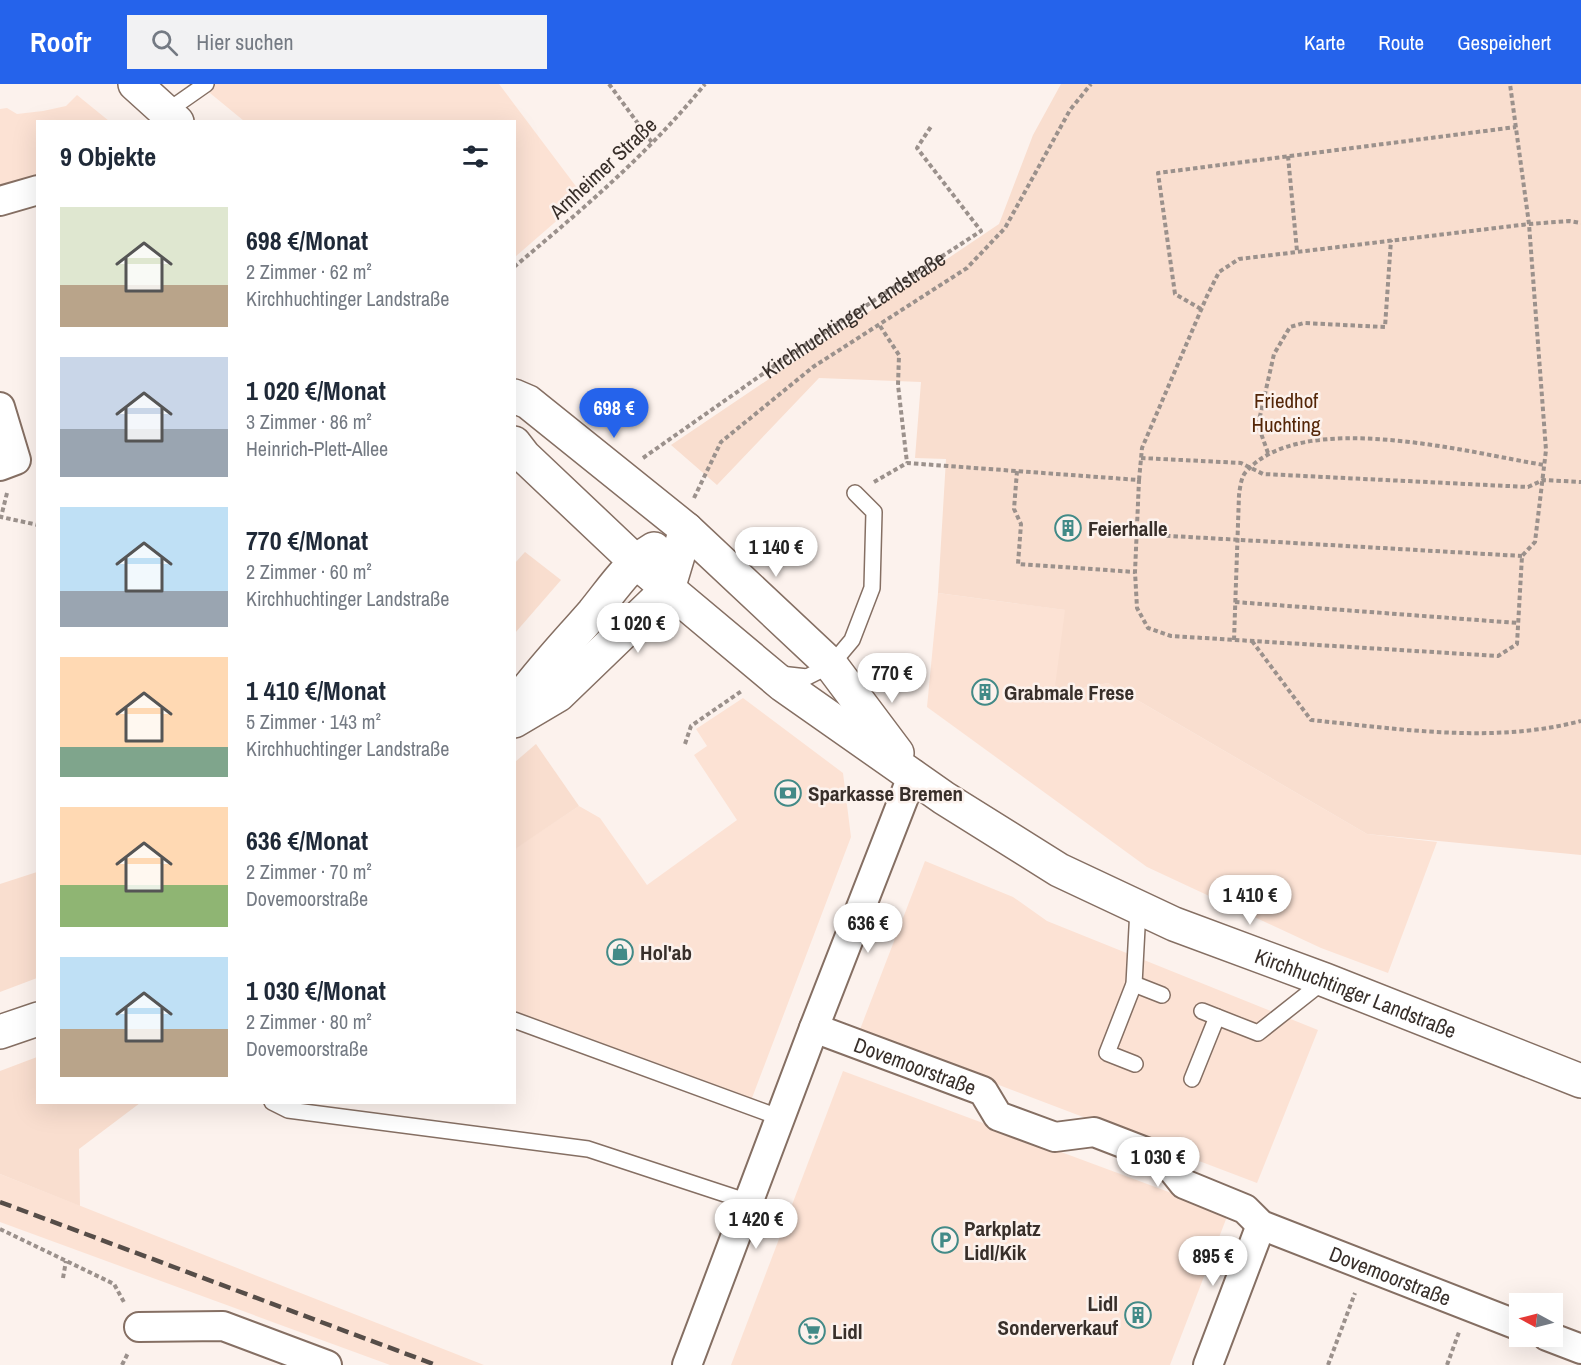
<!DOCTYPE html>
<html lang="de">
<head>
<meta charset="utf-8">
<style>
	:root { --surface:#fff; --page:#f2f2f3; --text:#1f2937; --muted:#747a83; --accent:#2563eb }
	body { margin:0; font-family:"Archivo Narrow",sans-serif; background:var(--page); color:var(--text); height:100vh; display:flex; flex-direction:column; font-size:22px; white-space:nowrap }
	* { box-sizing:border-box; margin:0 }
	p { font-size:20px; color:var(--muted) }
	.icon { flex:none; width:33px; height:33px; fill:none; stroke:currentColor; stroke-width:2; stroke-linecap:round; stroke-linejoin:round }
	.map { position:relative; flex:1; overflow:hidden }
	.sheet { position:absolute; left:36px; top:36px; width:480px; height:984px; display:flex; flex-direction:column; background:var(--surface); border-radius:0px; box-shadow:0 6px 24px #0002 }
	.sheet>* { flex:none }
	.needle { width:39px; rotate:277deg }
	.tools { position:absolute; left:1509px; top:1209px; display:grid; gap:12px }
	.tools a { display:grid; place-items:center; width:54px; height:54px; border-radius:0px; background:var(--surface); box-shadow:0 6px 24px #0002; font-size:30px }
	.price { position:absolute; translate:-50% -51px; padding:0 14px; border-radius:21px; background:#fff; color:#222; font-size:20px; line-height:39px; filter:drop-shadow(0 2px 3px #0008) }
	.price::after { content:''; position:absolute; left:50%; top:36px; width:18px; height:14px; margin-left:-9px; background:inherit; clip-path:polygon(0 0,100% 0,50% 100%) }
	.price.current { background:var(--accent); color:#fff }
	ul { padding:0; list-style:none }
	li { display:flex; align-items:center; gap:18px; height:150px; padding:0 24px }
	li span { display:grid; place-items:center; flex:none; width:168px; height:120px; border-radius:0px; color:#555 }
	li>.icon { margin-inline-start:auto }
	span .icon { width:72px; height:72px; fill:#fffc; stroke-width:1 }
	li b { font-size:26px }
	h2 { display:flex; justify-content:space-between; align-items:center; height:72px; padding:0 24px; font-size:26px }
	header { display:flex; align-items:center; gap:36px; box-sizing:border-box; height:84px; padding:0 30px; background:var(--accent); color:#fff }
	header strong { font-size:28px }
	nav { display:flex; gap:33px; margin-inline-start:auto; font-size:21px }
	.search { width:420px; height:54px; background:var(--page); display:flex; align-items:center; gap:15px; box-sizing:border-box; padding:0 21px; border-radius:0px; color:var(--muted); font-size:22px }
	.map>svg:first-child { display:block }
</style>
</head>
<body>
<header>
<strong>Roofr</strong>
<div class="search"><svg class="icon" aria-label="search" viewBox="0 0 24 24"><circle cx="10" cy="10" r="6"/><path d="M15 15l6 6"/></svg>Hier suchen</div>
<nav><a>Karte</a><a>Route</a><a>Gespeichert</a></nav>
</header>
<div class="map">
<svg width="1581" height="1281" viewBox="0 0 1581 1281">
	<rect width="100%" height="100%" fill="#fcf2ed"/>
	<g fill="#fce2d4">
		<path d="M199,0H499L584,113L515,173L514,38L244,37Z"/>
		<path d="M77,11L109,37L38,38L37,113H0V25L7,24L17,30L43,27L66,22Z"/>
		<path d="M938,509L1066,526L1055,610L1108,599L1367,750L1437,758L1388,889L1321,864L1147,783L927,623Z"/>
		<path d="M743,614L843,689L851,753L752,1014L515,927L514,765L579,722L600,734L647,801L737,736L694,671L707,662L696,645Z"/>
		<path d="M925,777L1013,813L1047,837L1318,946L1257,1099L859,948Z"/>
		<path d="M843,987L1228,1130L1170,1281H731Z"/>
		<path d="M0,1090L270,1197L484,1281H390L0,1138Z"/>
	</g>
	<g fill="#f9decf">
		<path d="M1061,0H1581V771L1367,750L1108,599L1054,610L1065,526L938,509L946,375L915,374L921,298L819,294L717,401L671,361L999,140L1033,51Z"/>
		<path d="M525,468L561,496L515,549V479Z"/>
		<path d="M536,660L579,722L515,765V678Z"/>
		<path d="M37,788V894L0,908V800Z"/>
		<path d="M37,973L38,1018L140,1019L79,1065L80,1122L0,1090V987Z"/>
	</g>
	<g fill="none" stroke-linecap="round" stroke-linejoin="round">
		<g stroke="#856f63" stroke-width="18">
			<g id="service">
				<path d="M166,28L206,0"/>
				<path d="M780,590L807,593L831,581L852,556L872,504L874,428L855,409"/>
				<path d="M1134,900L1162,911"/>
				<path d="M1202,927L1258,949L1325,896"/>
				<path d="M514,936L781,1034"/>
				<path d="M1135,980L1107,969L1134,900L1138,825"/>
				<path d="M1192,995L1217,933"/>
				<path d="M272,1018L288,1026L588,1065L749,1118"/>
			</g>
		</g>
		<g stroke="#856f63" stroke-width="32">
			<g id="minor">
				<path d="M0,117L38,106"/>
				<path d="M0,323L16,376L0,382"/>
				<path id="s2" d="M814,944L983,1007L998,1032L1055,1053L1094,1048L1164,1075L1184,1100L1245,1125L1261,1141L1520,1242"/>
				<path d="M139,1243L223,1242L327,1281"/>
				<path d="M1547,1252L1581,1265"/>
				<path d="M687,1281L814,944L913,690"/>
				<path d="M1208,1281L1261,1141"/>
			</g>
		</g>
		<g stroke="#856f63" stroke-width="36">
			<g id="secondary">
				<path d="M135,0L177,38"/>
				<path d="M514,312L528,318L686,445L831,581L897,669"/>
				<path id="s3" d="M514,359L524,372L635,477L783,601L944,714L1059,786L1174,840L1325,896L1581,997"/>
				<path d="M514,623C538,589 566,560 593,529C612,506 627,481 654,465"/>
				<path d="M514,637L558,611L668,505L686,445"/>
				<path d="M0,948L38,935"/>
			</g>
		</g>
		<g stroke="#9b918c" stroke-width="4" stroke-dasharray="4.5 3" stroke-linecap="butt">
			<path d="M609,0L653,60"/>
			<path d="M1288,72L1297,167"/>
			<path d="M514,183C583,125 649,69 705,0"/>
			<path d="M1201,225L1175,210L1158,89L1516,43"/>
			<path d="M880,242L899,271L898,301L907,379"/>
			<path d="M1268,369L1258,341L1274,270L1290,243L1304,239L1385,243L1391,156"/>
			<path id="s1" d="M643,374L784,275L981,147L917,64L932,41"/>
			<path d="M1141,374L1241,379L1263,390L1528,403L1543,396L1581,398"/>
			<path d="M1017,387L1014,425L1021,440L1018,480L1135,488"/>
			<path d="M1139,396L1142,364L1207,212L1219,188L1239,175L1529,140L1569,137L1581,139"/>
			<path d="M874,398L907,379L1139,396L1135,488L1137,524L1148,544L1171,552L1498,572L1517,560L1522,472L1535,458L1546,366L1529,140L1510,0"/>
			<path d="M7,409L1,433L38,441"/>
			<path d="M694,414L721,358L813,283L967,184L1005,144L1070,26L1091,0"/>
			<path d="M1136,450L1522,472"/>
			<path d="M1235,518L1518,539"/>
			<path d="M1234,556L1239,411C1240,404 1241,394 1245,389C1300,323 1470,369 1544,381"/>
			<path d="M1252,557L1311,636C1400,645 1493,660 1581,637"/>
			<path d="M685,660L691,642L743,606"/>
			<path d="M0,1145L114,1200L125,1220"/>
			<path d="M63,1194L66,1177"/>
			<path d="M122,1281L128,1269"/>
			<path d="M1328,1281L1355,1209"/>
			<path d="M1447,1281L1459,1248"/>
		</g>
		<use href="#service" stroke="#fff" stroke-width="15"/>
		<use href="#minor" stroke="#fff" stroke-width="28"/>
		<use href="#secondary" stroke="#fff" stroke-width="33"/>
		<path stroke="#564d48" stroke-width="4.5" stroke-dasharray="12 6" stroke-linecap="butt" d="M0,1118L436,1281"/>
	</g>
	<defs>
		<g id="building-ring" transform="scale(1.35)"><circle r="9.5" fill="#fcf2ed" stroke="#428a87" stroke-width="1.5"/><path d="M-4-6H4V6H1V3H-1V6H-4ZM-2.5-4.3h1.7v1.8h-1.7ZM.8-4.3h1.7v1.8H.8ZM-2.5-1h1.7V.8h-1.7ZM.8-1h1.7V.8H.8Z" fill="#428a87"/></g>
		<g id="bank-ring" transform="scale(1.35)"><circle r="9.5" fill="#fcf2ed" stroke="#428a87" stroke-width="1.5"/><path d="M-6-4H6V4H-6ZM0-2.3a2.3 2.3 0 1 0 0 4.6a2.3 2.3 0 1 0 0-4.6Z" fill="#428a87"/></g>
		<g id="shop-ring" transform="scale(1.35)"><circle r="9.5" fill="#fcf2ed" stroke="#428a87" stroke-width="1.5"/><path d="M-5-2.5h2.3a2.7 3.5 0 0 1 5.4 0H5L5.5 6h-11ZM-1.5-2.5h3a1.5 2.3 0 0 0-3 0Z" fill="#428a87"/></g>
		<g id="parking-ring" transform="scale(1.35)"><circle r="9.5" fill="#fcf2ed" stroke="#428a87" stroke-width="1.5"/><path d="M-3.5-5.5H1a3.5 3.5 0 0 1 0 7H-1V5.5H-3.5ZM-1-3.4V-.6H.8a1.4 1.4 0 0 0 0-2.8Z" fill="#428a87"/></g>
		<g id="supermarket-ring" transform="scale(1.35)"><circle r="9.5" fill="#fcf2ed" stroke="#428a87" stroke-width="1.5"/><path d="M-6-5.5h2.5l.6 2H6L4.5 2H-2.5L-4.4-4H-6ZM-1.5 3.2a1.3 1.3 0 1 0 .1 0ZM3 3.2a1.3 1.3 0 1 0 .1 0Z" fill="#428a87"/></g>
	</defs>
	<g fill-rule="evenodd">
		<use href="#building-ring" x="1068" y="444"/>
		<use href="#building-ring" x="985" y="608"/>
		<use href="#bank-ring" x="788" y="709"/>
		<use href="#shop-ring" x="620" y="868"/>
		<use href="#parking-ring" x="945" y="1156"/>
		<use href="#building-ring" x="1138" y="1231"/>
		<use href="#supermarket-ring" x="812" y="1247"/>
	</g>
	<g text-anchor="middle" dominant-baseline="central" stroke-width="5" stroke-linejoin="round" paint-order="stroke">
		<g font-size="21" fill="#382f2a" stroke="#fcf2ed">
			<text transform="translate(603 84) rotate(-43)">Arnheimer Straße</text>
			<text stroke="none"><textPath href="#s1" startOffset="255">Kirchhuchtinger Landstraße</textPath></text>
			<text stroke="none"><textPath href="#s3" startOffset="1016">Kirchhuchtinger Landstraße</textPath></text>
			<text stroke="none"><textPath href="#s2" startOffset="108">Dovemoorstraße</textPath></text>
			<text stroke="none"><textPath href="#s2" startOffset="644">Dovemoorstraße</textPath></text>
		</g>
		<g font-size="21" fill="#542608" stroke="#fcf2ed">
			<text x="1286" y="316">Friedhof<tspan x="1286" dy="24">Huchting</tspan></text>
		</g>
		<g font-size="21" font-weight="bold" fill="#382f2a" stroke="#fcf2ed" text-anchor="start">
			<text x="1088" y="444">Feierhalle</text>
			<text x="1004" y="608">Grabmale Frese</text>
			<text x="808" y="709">Sparkasse Bremen</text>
			<text x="640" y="868">Hol'ab</text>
			<text x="964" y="1144">Parkplatz<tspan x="964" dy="24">Lidl/Kik</tspan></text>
			<text x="1118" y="1219" text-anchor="end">Lidl<tspan x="1118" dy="24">Sonderverkauf</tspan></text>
			<text x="832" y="1247">Lidl</text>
		</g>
	</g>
</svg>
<div class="tools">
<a><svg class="needle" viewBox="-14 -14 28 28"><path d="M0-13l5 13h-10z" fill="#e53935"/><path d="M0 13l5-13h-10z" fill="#747a83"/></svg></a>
</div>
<b class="price current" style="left:614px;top:355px">698 €</b>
<b class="price" style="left:776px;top:494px">1 140 €</b>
<b class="price" style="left:638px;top:570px">1 020 €</b>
<b class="price" style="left:892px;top:620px">770 €</b>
<b class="price" style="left:1250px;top:842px">1 410 €</b>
<b class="price" style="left:868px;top:870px">636 €</b>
<b class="price" style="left:1158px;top:1104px">1 030 €</b>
<b class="price" style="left:756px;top:1166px">1 420 €</b>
<b class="price" style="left:1213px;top:1203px">895 €</b>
<section class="sheet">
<h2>9 Objekte<svg class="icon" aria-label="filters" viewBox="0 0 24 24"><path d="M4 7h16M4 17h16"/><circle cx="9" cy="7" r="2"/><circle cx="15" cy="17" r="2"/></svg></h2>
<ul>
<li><span style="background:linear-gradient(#dfe7d0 65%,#b9a48a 0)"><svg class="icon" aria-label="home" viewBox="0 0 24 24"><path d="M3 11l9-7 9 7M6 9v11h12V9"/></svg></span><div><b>698 €/Monat</b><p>2 Zimmer · 62 m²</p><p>Kirchhuchtinger Landstraße</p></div></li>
<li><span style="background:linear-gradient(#c9d6e8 60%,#9aa5b1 0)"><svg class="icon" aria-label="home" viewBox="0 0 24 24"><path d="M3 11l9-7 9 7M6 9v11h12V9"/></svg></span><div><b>1 020 €/Monat</b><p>3 Zimmer · 86 m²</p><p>Heinrich-Plett-Allee</p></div></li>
<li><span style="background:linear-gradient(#bfe0f5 70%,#9aa5b1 0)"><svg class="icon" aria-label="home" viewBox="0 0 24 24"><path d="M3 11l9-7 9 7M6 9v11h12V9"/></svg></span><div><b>770 €/Monat</b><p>2 Zimmer · 60 m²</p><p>Kirchhuchtinger Landstraße</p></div></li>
<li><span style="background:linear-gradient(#ffd9b3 75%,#7fa58c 0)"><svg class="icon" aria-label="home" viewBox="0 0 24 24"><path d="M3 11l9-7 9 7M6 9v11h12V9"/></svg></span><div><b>1 410 €/Monat</b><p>5 Zimmer · 143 m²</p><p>Kirchhuchtinger Landstraße</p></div></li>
<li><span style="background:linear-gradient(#ffd9b3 65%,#8fb573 0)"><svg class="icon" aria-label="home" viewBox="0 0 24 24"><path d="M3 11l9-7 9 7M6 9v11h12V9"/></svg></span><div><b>636 €/Monat</b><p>2 Zimmer · 70 m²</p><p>Dovemoorstraße</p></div></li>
<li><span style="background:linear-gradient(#bfe0f5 60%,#b9a48a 0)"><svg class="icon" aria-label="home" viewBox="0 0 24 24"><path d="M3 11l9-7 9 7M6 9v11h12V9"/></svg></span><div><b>1 030 €/Monat</b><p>2 Zimmer · 80 m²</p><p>Dovemoorstraße</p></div></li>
</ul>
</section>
</div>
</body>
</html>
